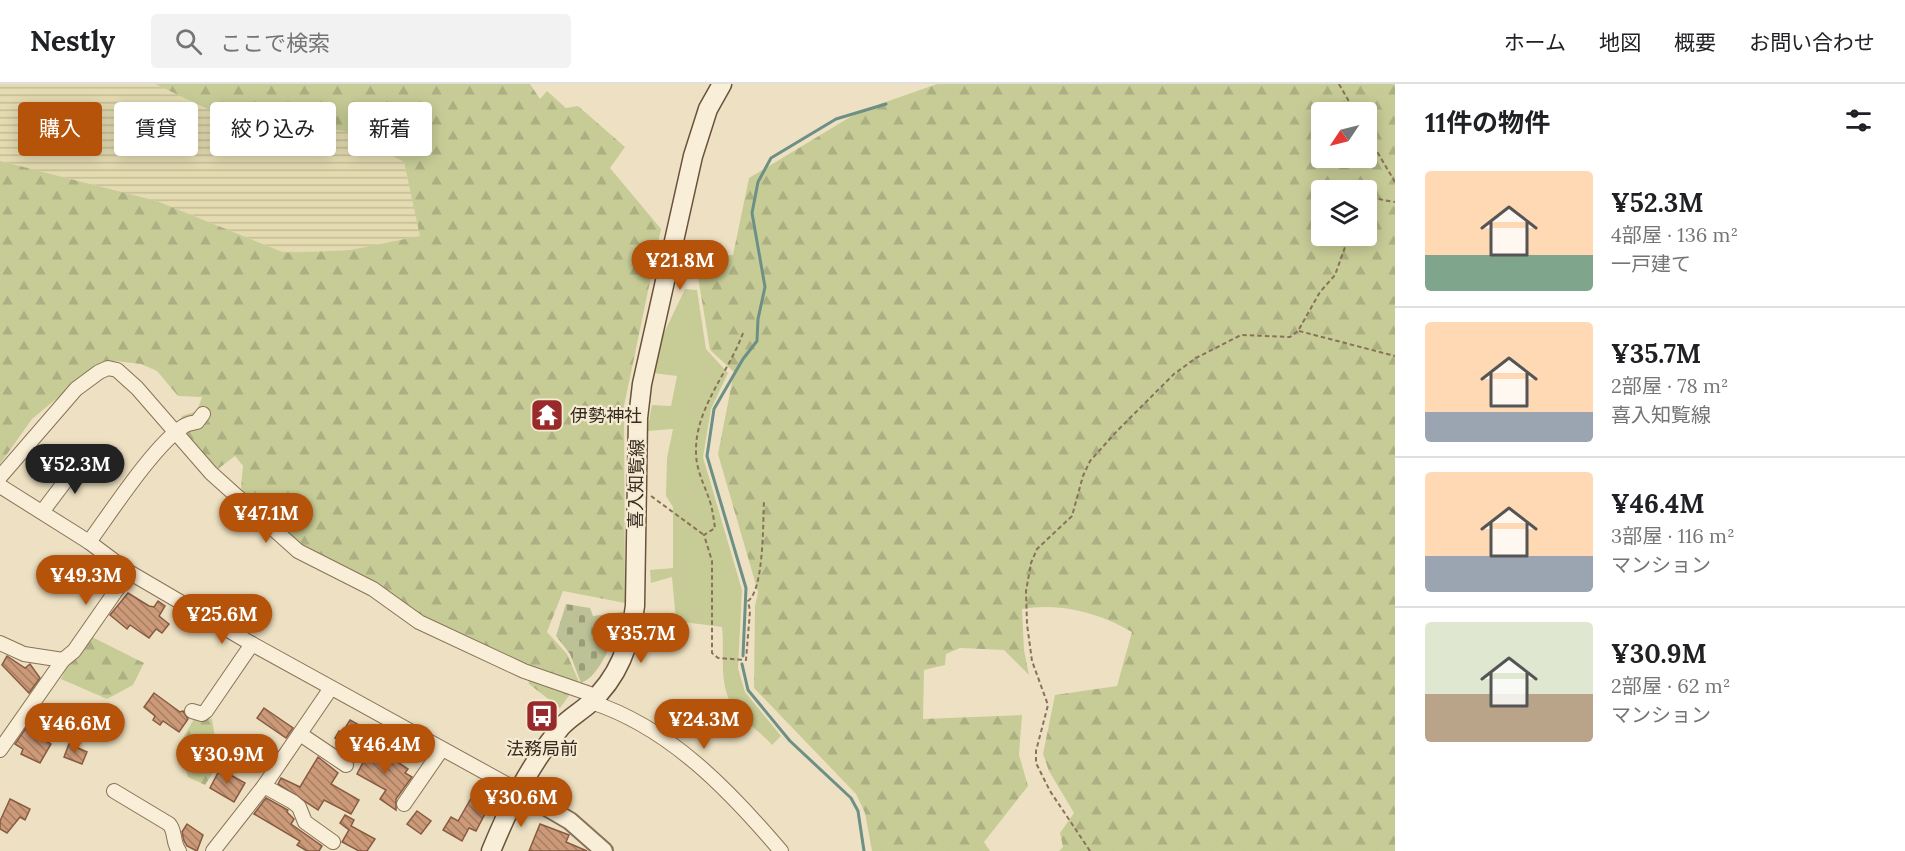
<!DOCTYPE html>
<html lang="ja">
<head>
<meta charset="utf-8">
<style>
	:root { --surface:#fff; --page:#f2f2f2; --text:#202124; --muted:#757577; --line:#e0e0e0; --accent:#b45309 }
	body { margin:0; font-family:Lora,"Noto Sans JP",serif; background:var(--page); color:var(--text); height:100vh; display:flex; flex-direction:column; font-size:22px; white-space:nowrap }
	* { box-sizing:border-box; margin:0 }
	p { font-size:20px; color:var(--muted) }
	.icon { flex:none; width:33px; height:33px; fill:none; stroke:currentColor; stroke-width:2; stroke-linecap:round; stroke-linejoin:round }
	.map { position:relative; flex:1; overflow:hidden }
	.side { display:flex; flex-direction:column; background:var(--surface); width:510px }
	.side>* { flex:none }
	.guide { position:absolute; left:18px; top:18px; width:570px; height:54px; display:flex; gap:12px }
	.needle { width:39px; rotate:235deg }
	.buttons { position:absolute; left:1311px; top:18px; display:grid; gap:12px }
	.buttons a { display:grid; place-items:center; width:66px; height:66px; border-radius:6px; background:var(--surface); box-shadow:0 3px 15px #0003; font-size:30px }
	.price { position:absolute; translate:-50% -51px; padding:0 14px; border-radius:21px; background:var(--accent); color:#fff; font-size:20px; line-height:39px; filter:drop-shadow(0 2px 3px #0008) }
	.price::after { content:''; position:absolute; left:50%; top:36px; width:18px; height:14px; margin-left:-9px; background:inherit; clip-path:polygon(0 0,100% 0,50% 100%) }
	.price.current { background:#222; color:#fff }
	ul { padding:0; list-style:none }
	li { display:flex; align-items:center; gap:18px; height:150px; padding:0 30px }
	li+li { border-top:2px solid var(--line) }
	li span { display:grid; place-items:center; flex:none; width:168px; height:120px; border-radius:6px; color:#555 }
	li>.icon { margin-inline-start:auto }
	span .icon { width:72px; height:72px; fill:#fffc; stroke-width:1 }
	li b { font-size:26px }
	h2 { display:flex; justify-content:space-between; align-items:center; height:72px; padding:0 30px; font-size:26px }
	.pill { padding:0 21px; border-radius:6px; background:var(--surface); box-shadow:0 3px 15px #0003; font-size:21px; line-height:54px }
	.pill.current { background:var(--accent); color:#fff }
	header { display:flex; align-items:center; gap:36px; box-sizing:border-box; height:84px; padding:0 30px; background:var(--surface); border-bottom:2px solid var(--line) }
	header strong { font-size:28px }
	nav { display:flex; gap:33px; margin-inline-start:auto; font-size:21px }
	.search { width:420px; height:54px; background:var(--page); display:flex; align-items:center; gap:15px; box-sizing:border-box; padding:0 21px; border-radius:6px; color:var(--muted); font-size:22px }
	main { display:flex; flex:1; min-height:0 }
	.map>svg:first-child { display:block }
</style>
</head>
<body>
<header>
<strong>Nestly</strong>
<div class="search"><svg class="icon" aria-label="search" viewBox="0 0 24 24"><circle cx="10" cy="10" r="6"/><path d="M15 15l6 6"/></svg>ここで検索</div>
<nav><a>ホーム</a><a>地図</a><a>概要</a><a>お問い合わせ</a></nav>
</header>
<main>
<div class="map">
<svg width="1395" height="767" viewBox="0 0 1395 767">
	<defs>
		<pattern id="farmland-rules" width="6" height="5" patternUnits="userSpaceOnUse" patternTransform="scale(1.5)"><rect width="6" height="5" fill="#e4dbb1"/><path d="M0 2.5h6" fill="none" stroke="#c4bc98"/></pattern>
		<pattern id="forest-firs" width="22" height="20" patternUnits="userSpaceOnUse" patternTransform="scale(1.5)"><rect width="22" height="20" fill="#c7cc97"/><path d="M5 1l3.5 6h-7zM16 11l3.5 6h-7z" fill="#acaf82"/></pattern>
		<pattern id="cemetery-stones" width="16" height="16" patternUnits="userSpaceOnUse" patternTransform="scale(1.5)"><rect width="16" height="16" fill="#bdc196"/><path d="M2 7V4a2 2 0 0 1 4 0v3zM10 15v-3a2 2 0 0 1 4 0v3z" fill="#9b9d7a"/></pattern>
		<pattern id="building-back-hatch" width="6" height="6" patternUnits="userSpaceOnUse" patternTransform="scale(1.5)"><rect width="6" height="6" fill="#cc9a79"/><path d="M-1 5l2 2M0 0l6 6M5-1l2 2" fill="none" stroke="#a77e63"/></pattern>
	</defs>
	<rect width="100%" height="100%" fill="#eee1c3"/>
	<path fill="url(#farmland-rules)" d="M0,0H155L214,28L344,47L404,78L421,152L350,166L285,169L157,117L0,77Z"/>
	<path fill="#c7cc97" d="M685,205L697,206L706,265L728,289L711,325L703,373L742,506L738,584L745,608L781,652L772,661C761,648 741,636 732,621C718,598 725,568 722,543L676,537L672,493L651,499L650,486L673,484V423L666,412L667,374L673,345L647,347L652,321L671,322L677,292L653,289L663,251Z"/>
	<g fill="url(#forest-firs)" fill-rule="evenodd">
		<path d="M155,0H530L540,15L547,7L566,24L578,22L625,63L610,84L661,145L624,322L625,519L563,507L547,548L567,570L579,598L560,624L529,600L527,585C470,557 414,529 359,497C315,471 271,446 241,404L243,382L235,372L214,388L181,348L182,332L197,327L202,313L178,312L157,287L141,280L115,277L95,283L32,335L0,380V77L157,117L285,169L350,166L420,152L404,78L344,47L214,28Z"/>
		<path d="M937,0H1395V767H1059L1063,763L1060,749L1074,729L1049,687L1043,670L1055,611L1117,602L1132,548C1100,529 1060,518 1022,525L1024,566L1029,591L1004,566L960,564L946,570L945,581L924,586L923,635L1022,631L1019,671L1028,702L984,758L990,767H872L865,729L856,710L754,604L755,522L758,508L718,370L734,288L710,266L695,174L733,171L749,94L860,27ZM1366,28V74H1322V28ZM1366,106V152H1322V106Z"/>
		<path d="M92,553L144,579L133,601L107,615L61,595L69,579Z"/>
		<path d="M194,635H212L219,679L205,701L188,693L178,662Z"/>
	</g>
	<path fill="url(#cemetery-stones)" d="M566,520L590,524L593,532L623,528C615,548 603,591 581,599L570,570L556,552Z"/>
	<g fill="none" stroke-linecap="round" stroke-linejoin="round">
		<g stroke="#6c8f86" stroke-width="3">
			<path d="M743,572L746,504L707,372L714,325L743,275L757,257L758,235L765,203L752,129L758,98L771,74L836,35L886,20"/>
			<path d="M742,580L748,606L790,657L851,714L858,727L864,767"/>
		</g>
	</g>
	<g fill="url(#building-back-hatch)" stroke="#885b40" stroke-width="1.5">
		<path d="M128,509L149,522L154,523L158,517L165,522L159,532L169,540L162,549L156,545L149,554L130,541L127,545L110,531Z"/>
		<path d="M7,572L25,584L30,580L40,594L29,609L2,581Z"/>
		<path d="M154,609L180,628L183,627L188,635L179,648L163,637L160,641L153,636L155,632L144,623Z"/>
		<path d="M264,624L293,644L286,654L257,634Z"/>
		<path d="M350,636L366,645L355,662L335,654L339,647L342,649Z"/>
		<path d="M35,637L44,642L39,652L51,660L40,679L21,670L23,665L15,660L26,644L30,646Z"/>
		<path d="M69,660L87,668L82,680L64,673Z"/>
		<path d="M266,661L276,669L264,686L253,678Z"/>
		<path d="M372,661L408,685L405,689L412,693L396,715V726L380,715L386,706L357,690Z"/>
		<path d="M318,673L338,689L331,700L359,716L351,730L324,716L318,726L278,700L281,694L300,703Z"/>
		<path d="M220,685L245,699L234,718L210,704Z"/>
		<path d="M481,697L490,701L480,720L488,724L476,747L469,744L462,757L443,746L451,733L458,737Z"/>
		<path d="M266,714L288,726L287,728L294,735L291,740L322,762L319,767H307L297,761L300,757L254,730Z"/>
		<path d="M10,715L30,725L25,736L20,733L7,749L0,745V737Z"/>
		<path d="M417,727L431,737L421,750L407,740Z"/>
		<path d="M345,731L354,736L351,742L375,755L367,767H359L342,758L349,746L340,739Z"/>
		<path d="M187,740L203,751L197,767L187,762L184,757L182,748Z"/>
		<path d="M540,740L569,751L566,758L587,767H529Z"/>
	</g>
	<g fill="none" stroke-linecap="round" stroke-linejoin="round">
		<g stroke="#88725a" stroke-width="16">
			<g id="minor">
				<path d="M0,393L76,305L99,288L108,284L117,286L137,304L211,389L298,467L373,505L419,538L524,587L596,612"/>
				<path d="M0,402L89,458L129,488L252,560L519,707"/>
				<path d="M42,428L82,375"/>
				<path d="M89,458C111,428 155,360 184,342C188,339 192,339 197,338L203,330"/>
				<path d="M0,559L24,570L63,576"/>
				<path d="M591,618C669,643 729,706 781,767"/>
				<path d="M192,627L202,630L206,627L252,560"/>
				<path d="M300,650L346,681"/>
				<path d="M0,666L63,576L74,567L129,488"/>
				<path d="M264,702L293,718L299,723L305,738L333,758"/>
				<path d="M114,707L169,740C176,747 172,758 179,767"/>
				<path d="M404,720L442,665"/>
				<path d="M213,767L264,702L331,604"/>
			</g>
		</g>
		<g stroke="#88725a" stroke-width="20">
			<path id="tertiary" d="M519,707L570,737L604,767"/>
		</g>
		<g stroke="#6a533d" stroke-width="21">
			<path id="secondary" d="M491,767C509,723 530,680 561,643C569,634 580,628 589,620C619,593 630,561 635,522L638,334L642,300L693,72L708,25L722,0"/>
		</g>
		<g stroke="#88725a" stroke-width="2" stroke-dasharray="4.5 3" stroke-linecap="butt">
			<path d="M1339,0L1355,28"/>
			<path d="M1366,49L1395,98"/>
			<path d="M1366,123L1378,115L1395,118"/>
			<path d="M1299,247L1395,272"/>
			<path d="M743,249C729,288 695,324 696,368C696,388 706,403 711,421C713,429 714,437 715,444L704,451L712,477V569L718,574L746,576L750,527L748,517C764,506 763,437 764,416"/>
			<path d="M651,412L704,451"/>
			<path d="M1090,767L1050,707L1036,679V667L1048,621L1032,577L1027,540L1026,507L1031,479L1037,465L1072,432L1083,392L1090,377L1117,347L1174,290L1196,274L1241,251L1290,253L1298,247L1320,208L1335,191L1349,152"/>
		</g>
		<use href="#minor" stroke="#f9eed7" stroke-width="14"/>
		<use href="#tertiary" stroke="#f9eed7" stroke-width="16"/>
		<use href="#secondary" stroke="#f9eed7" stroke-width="18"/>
	</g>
	<defs>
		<g id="temple-square" transform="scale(1.725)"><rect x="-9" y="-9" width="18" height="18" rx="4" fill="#982a2c" stroke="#f5ebd3"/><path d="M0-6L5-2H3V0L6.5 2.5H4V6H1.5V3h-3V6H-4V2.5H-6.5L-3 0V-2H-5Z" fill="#fff"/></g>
		<g id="bus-square" transform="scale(1.725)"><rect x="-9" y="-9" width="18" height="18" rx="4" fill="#982a2c" stroke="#f5ebd3"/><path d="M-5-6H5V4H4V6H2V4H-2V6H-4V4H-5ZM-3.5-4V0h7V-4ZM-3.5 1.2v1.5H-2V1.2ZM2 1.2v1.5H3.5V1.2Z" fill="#fff"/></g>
	</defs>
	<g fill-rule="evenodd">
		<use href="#temple-square" x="547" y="331"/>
		<use href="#bus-square" x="542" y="632"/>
	</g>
	<g text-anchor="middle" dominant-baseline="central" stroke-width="4.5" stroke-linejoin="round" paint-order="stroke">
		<g font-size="18" fill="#382a1e" stroke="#f5ebd3" text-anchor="start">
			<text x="570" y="331">伊勢神社</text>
			<text x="542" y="664" text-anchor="middle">法務局前</text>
		</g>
		<g font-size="18" fill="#382a1e" stroke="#f5ebd3">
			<text transform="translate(636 400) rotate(-89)">喜入知覧線</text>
		</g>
	</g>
</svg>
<div class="buttons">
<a><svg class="needle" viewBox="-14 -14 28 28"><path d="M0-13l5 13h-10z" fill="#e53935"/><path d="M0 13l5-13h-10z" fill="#757577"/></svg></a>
<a><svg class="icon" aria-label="layers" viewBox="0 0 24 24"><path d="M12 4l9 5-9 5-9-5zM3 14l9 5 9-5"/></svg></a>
</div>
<b class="price" style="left:680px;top:207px">¥21.8M</b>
<b class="price current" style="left:75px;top:411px">¥52.3M</b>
<b class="price" style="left:266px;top:460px">¥47.1M</b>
<b class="price" style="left:86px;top:522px">¥49.3M</b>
<b class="price" style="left:222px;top:561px">¥25.6M</b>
<b class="price" style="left:641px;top:580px">¥35.7M</b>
<b class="price" style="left:704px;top:666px">¥24.3M</b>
<b class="price" style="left:75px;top:670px">¥46.6M</b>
<b class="price" style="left:385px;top:691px">¥46.4M</b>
<b class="price" style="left:227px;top:701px">¥30.9M</b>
<b class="price" style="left:521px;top:744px">¥30.6M</b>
<div class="guide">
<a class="pill current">購入</a>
<a class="pill">賃貸</a>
<a class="pill">絞り込み</a>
<a class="pill">新着</a>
</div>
</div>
<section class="side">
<h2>11件の物件<svg class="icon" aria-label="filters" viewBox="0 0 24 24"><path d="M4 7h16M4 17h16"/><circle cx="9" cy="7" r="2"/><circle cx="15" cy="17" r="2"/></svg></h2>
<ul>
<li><span style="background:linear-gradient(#ffd9b3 70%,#7fa58c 0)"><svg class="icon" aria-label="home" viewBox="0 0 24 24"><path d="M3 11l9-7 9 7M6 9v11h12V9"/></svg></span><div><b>¥52.3M</b><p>4部屋 · 136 m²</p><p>一戸建て</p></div></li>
<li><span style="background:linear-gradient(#ffd9b3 75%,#9aa5b1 0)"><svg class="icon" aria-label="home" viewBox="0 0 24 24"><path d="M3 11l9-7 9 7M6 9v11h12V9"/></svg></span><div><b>¥35.7M</b><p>2部屋 · 78 m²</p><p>喜入知覧線</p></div></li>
<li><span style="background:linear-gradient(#ffd9b3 70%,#9aa5b1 0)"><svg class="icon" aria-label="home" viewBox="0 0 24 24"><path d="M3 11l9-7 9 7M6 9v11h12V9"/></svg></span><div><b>¥46.4M</b><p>3部屋 · 116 m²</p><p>マンション</p></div></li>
<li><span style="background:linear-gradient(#dfe7d0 60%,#b9a48a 0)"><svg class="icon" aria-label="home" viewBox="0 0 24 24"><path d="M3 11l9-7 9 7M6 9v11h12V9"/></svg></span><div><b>¥30.9M</b><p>2部屋 · 62 m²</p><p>マンション</p></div></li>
</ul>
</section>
</main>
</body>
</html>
